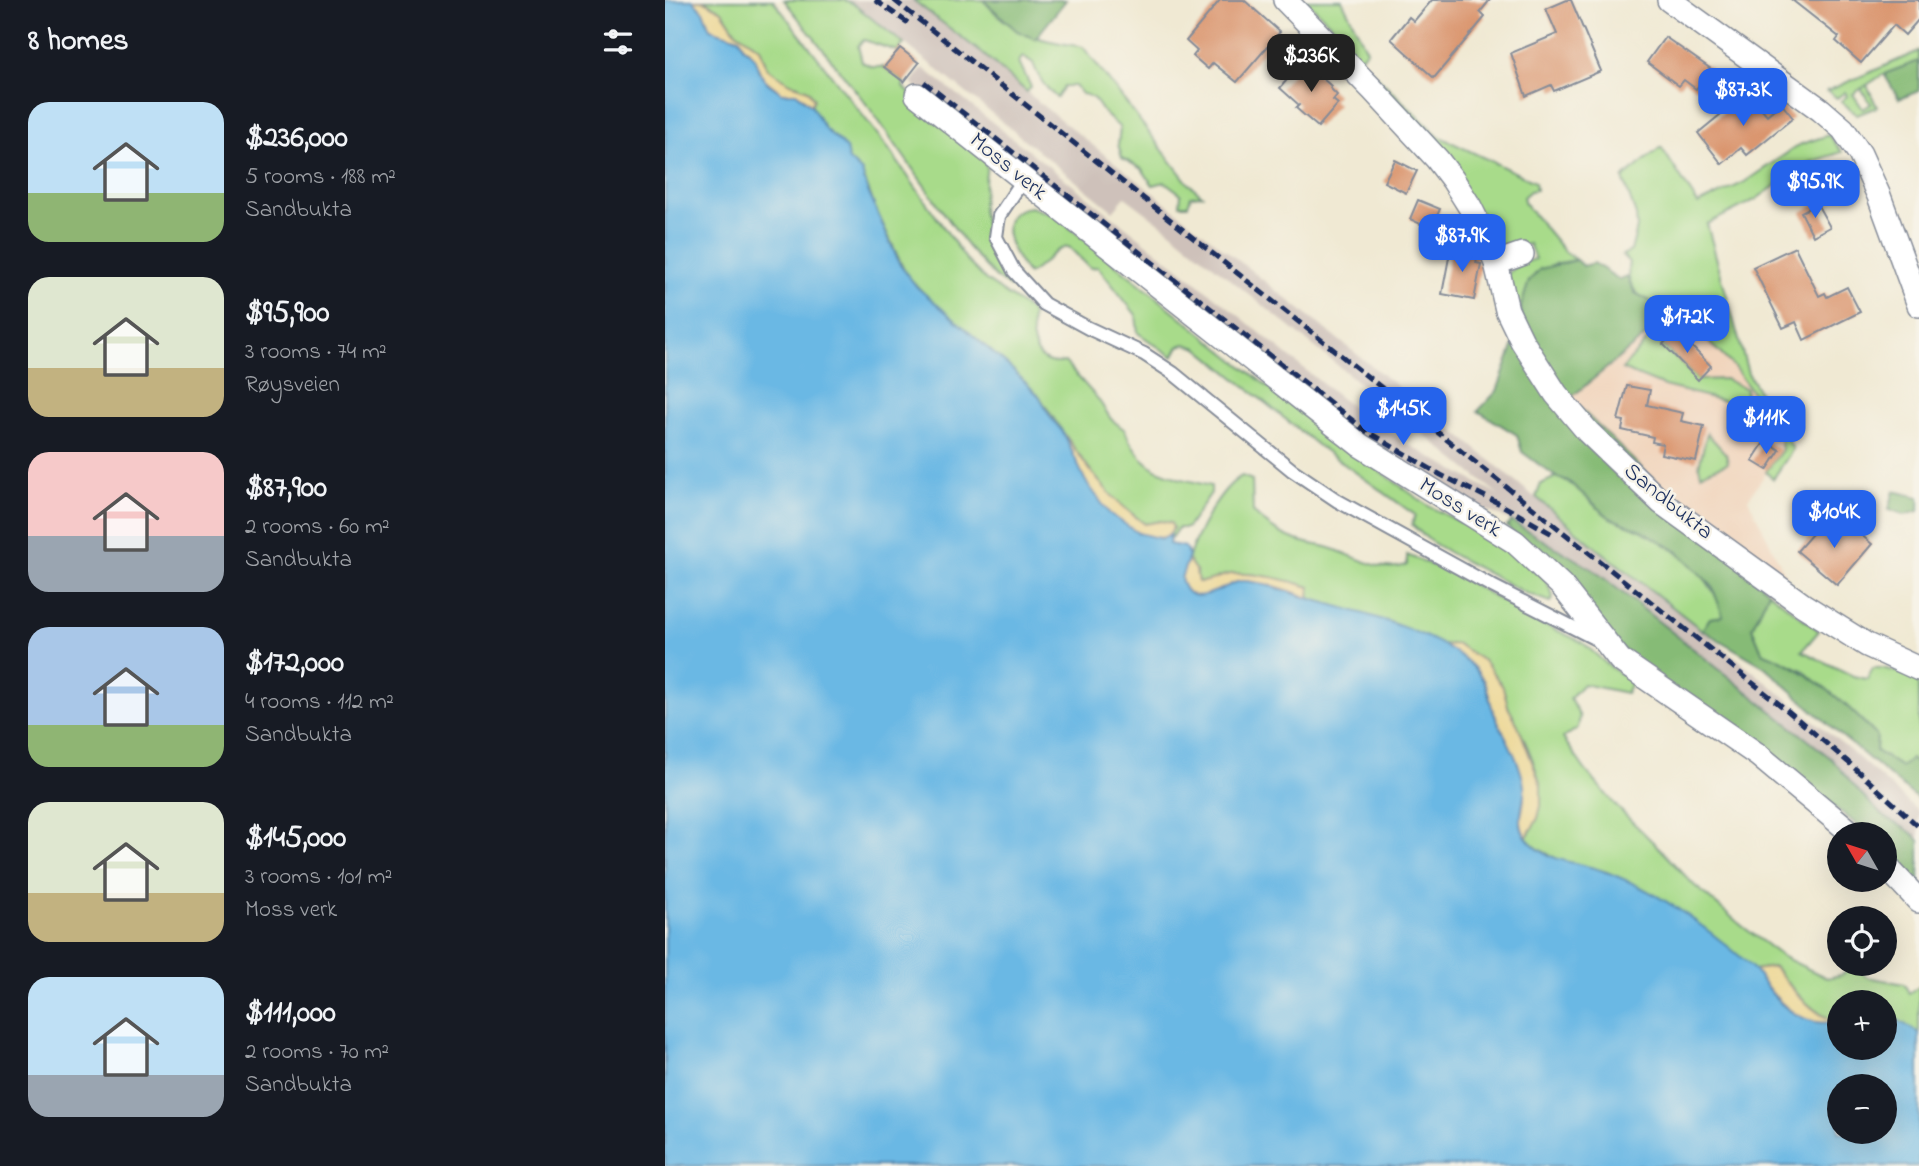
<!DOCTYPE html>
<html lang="en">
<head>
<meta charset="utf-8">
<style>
	:root { --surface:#171b24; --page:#242831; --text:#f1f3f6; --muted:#9ea1a6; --accent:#2563eb }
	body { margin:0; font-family:"Indie Flower",sans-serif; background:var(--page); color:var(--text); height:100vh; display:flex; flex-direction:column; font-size:26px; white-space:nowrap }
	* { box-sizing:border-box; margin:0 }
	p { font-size:23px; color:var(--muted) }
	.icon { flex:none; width:38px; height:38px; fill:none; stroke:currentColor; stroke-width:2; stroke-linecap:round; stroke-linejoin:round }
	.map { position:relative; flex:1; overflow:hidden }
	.sheet { display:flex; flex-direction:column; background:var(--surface); width:665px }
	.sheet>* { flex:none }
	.needle { width:46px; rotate:309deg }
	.fabs { position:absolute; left:1162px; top:822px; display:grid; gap:14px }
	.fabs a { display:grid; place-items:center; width:70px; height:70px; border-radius:50%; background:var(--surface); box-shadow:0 7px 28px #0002; font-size:35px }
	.price { position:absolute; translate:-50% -60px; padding:0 16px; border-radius:14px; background:var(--accent); color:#fff; font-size:23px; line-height:46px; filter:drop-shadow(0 2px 4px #0008) }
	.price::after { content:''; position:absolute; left:50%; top:42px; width:21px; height:16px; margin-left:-10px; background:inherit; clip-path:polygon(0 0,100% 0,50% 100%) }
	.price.active { background:#222; color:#fff }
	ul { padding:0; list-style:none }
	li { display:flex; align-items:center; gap:21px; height:175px; padding:0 28px }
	li span { display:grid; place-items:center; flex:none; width:196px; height:140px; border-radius:21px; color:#555 }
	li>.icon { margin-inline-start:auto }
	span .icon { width:84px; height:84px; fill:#fffc; stroke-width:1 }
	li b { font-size:30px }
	h2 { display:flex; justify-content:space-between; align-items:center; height:84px; padding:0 28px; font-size:30px }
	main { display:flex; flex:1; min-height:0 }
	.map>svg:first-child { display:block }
</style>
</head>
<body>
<main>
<section class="sheet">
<h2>8 homes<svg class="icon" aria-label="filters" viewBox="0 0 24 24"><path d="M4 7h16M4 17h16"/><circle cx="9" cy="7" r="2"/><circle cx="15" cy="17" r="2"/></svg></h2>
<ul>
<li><span style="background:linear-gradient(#bfe0f5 65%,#8fb573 0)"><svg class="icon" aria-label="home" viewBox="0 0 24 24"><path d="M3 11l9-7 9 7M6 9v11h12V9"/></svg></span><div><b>$236,000</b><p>5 rooms · 188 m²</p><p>Sandbukta</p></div></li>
<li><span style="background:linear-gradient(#dfe7d0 65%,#c2b280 0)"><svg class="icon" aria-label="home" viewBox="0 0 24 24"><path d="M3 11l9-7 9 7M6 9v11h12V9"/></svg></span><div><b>$95,900</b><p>3 rooms · 74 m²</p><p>Røysveien</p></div></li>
<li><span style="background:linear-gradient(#f6c9c9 60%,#9aa5b1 0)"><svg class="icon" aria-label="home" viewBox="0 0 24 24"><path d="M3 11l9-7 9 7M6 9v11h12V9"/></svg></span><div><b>$87,900</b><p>2 rooms · 60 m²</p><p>Sandbukta</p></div></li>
<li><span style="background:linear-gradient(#a9c7e8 70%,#8fb573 0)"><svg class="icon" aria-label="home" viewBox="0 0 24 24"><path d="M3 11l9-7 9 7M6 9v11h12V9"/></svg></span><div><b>$172,000</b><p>4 rooms · 112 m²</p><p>Sandbukta</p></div></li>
<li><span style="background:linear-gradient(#dfe7d0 65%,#c2b280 0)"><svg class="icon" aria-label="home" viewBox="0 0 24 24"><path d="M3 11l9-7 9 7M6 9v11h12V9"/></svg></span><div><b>$145,000</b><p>3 rooms · 101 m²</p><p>Moss verk</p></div></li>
<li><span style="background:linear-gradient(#bfe0f5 70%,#9aa5b1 0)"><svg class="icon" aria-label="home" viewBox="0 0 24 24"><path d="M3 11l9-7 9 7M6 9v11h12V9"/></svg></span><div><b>$111,000</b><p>2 rooms · 70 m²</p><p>Sandbukta</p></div></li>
</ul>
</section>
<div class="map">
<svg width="1254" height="1166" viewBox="0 0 1254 1166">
	<rect width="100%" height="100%" fill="#f7f3e8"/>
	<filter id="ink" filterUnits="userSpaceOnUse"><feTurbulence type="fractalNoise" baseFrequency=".0143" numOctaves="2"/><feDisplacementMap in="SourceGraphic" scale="14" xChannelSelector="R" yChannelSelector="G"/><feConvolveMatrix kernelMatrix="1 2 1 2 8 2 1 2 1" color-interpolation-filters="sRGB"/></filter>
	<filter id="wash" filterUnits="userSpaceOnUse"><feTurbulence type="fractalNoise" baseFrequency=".00686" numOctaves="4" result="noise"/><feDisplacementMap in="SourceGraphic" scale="28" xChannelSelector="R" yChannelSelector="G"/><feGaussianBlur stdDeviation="1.57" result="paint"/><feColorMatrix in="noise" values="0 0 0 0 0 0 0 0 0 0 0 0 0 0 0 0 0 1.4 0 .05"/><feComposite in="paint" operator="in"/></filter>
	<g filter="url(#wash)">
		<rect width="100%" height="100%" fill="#f0e9d3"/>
		<path fill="#f1d5bd" d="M1012,310L1069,367L1114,430L1117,450L1083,499L1122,578L1119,582L982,481L904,399Z"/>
		<path fill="#cec1ba" d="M179,0H248L318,54L377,105L799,439L927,544L1037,630L1184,749L1254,812V841L1251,835L1219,816L1178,775L1167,759L930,571L847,521L816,508L718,452L621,381L246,83L258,68L567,310L675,398L744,445L834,495L504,230L460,197L448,211L218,26L187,3Z"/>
		<g fill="#a8db8a" stroke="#628574" stroke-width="2">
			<path d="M38,0H108L223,148L303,262L321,280L367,312C365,335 367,369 400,362L433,399L446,419L460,430L464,440L476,457L490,469L513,478L546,486V493L522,528H513L506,538L505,535L508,528L496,521L480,524L442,494L420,466L374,396L347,369L264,299L241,274L210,207L197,172L183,159L177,145L160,129L146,105L149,99L143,90L125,83L102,68L95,48L71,32L57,11Z"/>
			<path d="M119,0H179L187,3L239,44L232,51L199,40L193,46L197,62L208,67H219L239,82L238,87L316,154L322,163L317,211L326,245L352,288H347L331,278L303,247L206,110Z"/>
			<path d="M248,0H318C350,37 373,39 418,47L523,183L537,195L526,196L523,205H515L516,194L500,182L488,185L477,169L457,158L453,144L455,128C451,123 447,121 442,116C432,107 433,96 417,94L410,86H399L392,98C380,88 373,78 368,63L358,56L354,62L366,87L362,92L318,54Z"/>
			<path d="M636,0H677L702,50L694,59L773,136L870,182L871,190L865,191L858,197L860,204L899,251L911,260L889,264L857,329L842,274L856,263L870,259L864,244L839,251L682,48L685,43L647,6Z"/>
			<path d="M1254,51V61L1219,74L1188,94L1198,109L1206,104L1196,89L1202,85L1212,107L1192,115L1176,101L1182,96L1180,92L1172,98L1162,91Z"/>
			<path d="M1164,135L1177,152L1143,163L1090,200L1042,224L1083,373L1128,449L1108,479L1101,472L1117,450L1114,430L1069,367L1012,310C985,307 958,293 964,262L957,255L966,251L972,228L971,215L958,178L996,147L1033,204L1078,183L1134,145Z"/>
			<path d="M366,207L389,215L653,427L765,507L831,540L880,579L887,593L888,599L885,602L858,592L790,556L765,541L747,525L750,515L651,444L533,348L520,344L514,346L508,357L473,333L471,315L433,267L425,268L404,247C387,248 379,267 363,274C346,254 325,211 366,207Z"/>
			<path d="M987,335L1033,380L1060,379L1081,389L1079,406L999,386L957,369Z"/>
			<path d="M1042,433L1061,454L1063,463L1036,474L1034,466Z"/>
			<path d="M577,476L587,480L588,512C602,526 619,537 638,542C647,545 657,545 665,548C691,556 715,574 742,565V555L791,575L876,623L917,642L945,667L967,681L961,693L918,684L905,698L915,717L913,728L898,738L921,771L952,807L990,844L1029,885L1077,926L1118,957L1162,978L1176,975L1190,967L1202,977L1239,984L1244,993L1254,987V1034L1228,1017L1223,1004L1213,999L1202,1003H1174V1017L1169,1020C1146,1014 1125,985 1109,967L1089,970L1049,936L977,888L942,872L894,860L872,848L861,838C893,798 864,750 845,711C841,703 841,692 836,685C824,670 806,657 792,644L774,645L725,622L644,598L645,587C624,580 588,572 566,574C554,575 545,583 533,582L531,571L523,560C530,536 554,488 577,476Z"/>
			<path d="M891,477C915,484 925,506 946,518C955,523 966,525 976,530C1012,548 1048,576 1059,617L1045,618L1037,630L927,544L871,497L876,484Z"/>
			<path d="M1104,592L1154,631L1137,651L1188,676L1202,679L1208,668H1217L1254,677V766L1246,759L1236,767L1211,751L1140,671L1097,652L1087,628Z"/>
		</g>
		<g fill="#86bb76" stroke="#50756a" stroke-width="2">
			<path d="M318,0H401L370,39L352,31Z"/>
			<path d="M1254,61V91L1234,99L1219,74Z"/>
			<path d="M911,260L918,266L929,263L955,280L962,277L970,293L1001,309L1012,310L904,399L857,329L856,306L864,281L875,269Z"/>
			<path d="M849,344L1104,592L1087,628L1097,652C1143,669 1178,700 1212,736L1211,751L1236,767L1246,759L1254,766V800L1172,732L1100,667L1037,630L1045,618L1058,616L1047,586L1013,552L976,530L945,518L903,481L891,477L857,452L852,435L813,411L832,391Z"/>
			<path d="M1229,491L1254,497V511L1240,515L1224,509Z"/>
			<path d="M846,521L930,571L1167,759C1183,779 1199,799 1219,816C1229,824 1247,829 1254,841V883L1220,848V835H1204L1180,815L971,663L842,527Z"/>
		</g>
		<g fill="#eeda9e" stroke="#84847e" stroke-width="2">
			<path d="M28,0H38L57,11L71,32L95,48L102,68L125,83L143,90L149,99L146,105C137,96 131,92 117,93L98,78L85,51L79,48L74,38L45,29L38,11Z"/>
			<path d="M398,432C424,469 442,497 480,524L496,521L506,523L508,528C503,538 497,539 486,537C438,527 414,473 398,432Z"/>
			<path d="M523,560L531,571L533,582C545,583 555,575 566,574C589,572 624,580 645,587L644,598C624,590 600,582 579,581C561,581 539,608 522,591C512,581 518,571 523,560Z"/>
			<path d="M792,644L820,662L838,687L843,707L853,725L876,785V806L873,818L861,838C851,819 859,813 859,795C859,769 837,732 827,708C823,697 824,688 817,678C807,663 790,652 774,645Z"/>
			<path d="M1109,967C1124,985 1146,1013 1168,1020L1174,1017V1020C1137,1034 1108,996 1089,970Z"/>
		</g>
		<path fill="#6bb8e4" stroke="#4374a1" stroke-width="2" fill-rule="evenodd" d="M0,0H28L38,11L45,29L74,38L79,48L89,56L94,72L103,83L117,93H131L146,105L160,129L181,148L183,159L197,172L202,189L235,265L252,287L347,369L374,396L386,418L398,432L420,480L444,513L473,533L497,539L505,535L504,544L520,547L524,556L516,578C523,612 554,588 572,582C577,580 582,581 587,582C610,586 631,595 653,601C696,612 783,636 811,670C825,687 822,695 829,713C839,736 856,761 859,786C861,803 849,821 861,837C881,864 914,861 941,872C974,884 1006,903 1033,923C1050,936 1077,956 1090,971C1097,979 1102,989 1109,996C1124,1014 1152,1029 1174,1020V1048H1220V1007L1224,1008L1228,1017L1254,1033V1166H0ZM1174,1087H1220V1132H1174Z"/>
		<g id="blocks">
			<g fill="#da956e">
				<path d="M555,0H579L615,32L572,82L548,63L543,69L528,56L532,51L521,41Z"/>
				<path d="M767,0H825L815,12L820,17L769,78L726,39L744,17L749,21Z"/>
				<path d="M902,0H906L936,71L889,91L886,85L861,96L846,53L892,34L881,9Z"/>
				<path d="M1127,0H1254V19L1240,35L1229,25L1196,63L1171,41L1174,37Z"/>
				<path d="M1000,37L1046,69L1031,89L1019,80L1014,86L982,62Z"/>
				<path d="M235,48L254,63L239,82L219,67Z"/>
				<path d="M638,61L666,86L665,88L672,95L668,100L673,104L653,127L631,108L634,105L615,88Z"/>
				<path d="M1083,92L1102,115L1116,103L1128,118L1082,155L1076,148L1057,164L1033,133Z"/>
				<path d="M730,160L752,171L741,193L719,182Z"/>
				<path d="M753,200L775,209L766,229L745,219Z"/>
				<path d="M1152,204L1165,227L1148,236L1136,212Z"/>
				<path d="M786,247L813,254L811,263L816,264L809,300L777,294Z"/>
				<path d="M1130,247L1154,296L1160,293L1162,297L1182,287L1195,312L1139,340L1131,322L1118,328L1088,267Z"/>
				<path d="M1011,331L1046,366L1033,380L998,344Z"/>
				<path d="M962,386L985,390L982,405L1018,413L1016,421L1039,426L1031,461L996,454L998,444L987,442L988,437L957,430L959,421L953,420Z"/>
				<path d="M1100,441L1115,450L1102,470L1087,461Z"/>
				<path d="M1161,518L1181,533L1187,527L1207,544L1172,585L1132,551Z"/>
			</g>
		</g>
	</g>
	<g filter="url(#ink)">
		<use href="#blocks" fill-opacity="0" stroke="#868c98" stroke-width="2"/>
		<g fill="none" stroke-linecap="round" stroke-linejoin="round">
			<g stroke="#868c98" stroke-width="16">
				<path id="service" d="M358,180L334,216L331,237L349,271L379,304L423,328L479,354L508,373L627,470L673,501L827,586L931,639"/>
			</g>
			<g stroke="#868c98" stroke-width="26">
				<g id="minor">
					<path d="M620,0L708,90L772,159L788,180L805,207L826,249L831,263L842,310L857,341L891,394L923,432L997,503L1138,605L1202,645L1254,669"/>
					<path d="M1004,0L1156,110L1178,129L1195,154L1214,196L1254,305"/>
					<path d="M252,95L695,445L850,542L897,586L955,660L1093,755L1189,835"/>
					<path d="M831,263L857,254"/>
					<path d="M1220,865L1254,901"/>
				</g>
			</g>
			<use href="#service" stroke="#fff" stroke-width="12"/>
			<use href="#minor" stroke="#fff" stroke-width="23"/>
			<g stroke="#1b2f5e" stroke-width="5" stroke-dasharray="10 5" stroke-linecap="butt">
				<path d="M210,0L246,25"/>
				<path d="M229,0L1123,711L1183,762L1254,827"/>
				<path d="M259,82L701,431L776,475L835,504L889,535"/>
			</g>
		</g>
	</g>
	<g text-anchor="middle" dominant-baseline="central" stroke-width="5" stroke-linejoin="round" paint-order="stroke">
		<g font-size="23" fill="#1b2f5e" stroke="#f7f3e8">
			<text transform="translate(343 167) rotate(39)">Moss verk</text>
			<text transform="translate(1003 502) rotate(39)">Sandbukta</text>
			<text transform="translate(795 508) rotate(32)">Moss verk</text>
		</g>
	</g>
</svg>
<div class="fabs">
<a><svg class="needle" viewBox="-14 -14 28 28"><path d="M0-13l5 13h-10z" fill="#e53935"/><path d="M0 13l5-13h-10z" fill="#9ea1a6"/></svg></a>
<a><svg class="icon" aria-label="locate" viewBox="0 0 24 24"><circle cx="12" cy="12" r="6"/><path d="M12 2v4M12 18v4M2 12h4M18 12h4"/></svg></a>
<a>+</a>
<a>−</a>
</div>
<b class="price active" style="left:646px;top:94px">$236K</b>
<b class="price" style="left:1078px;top:128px">$87.3K</b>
<b class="price" style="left:1150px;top:220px">$95.9K</b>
<b class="price" style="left:797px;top:274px">$87.9K</b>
<b class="price" style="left:1022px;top:355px">$172K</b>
<b class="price" style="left:738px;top:447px">$145K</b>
<b class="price" style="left:1101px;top:456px">$111K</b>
<b class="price" style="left:1169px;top:550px">$104K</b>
</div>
</main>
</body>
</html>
